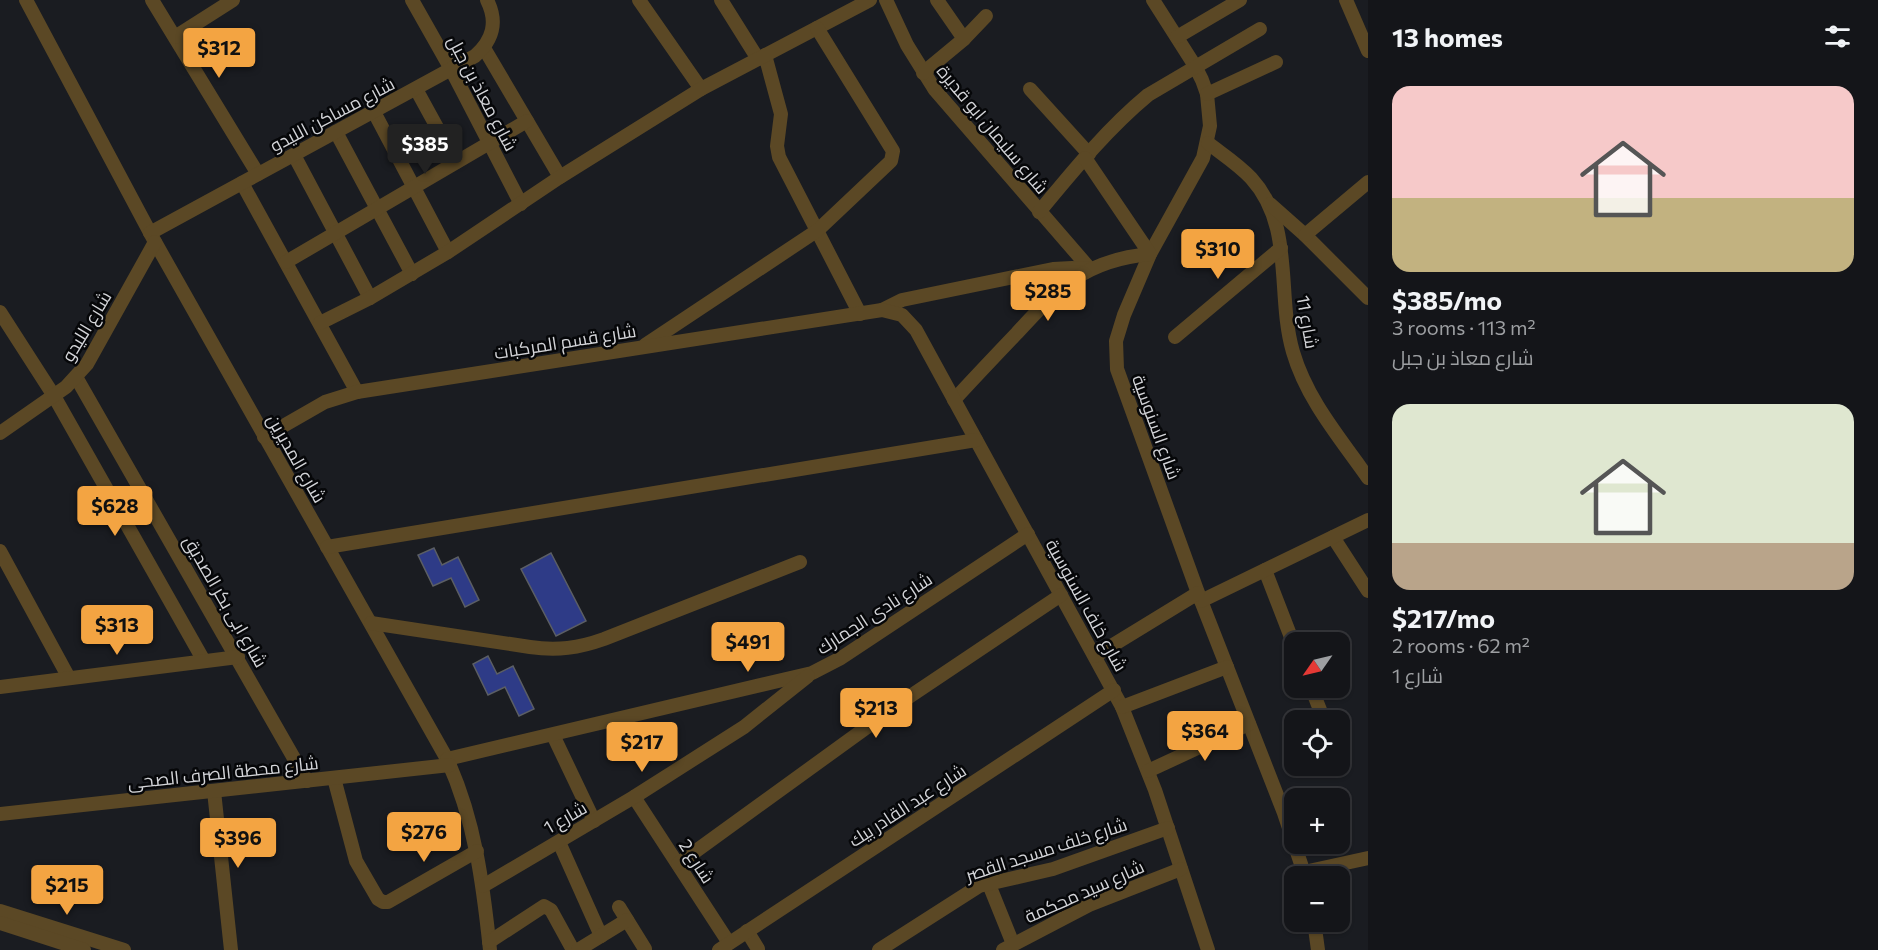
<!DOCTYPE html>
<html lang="en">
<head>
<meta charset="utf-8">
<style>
	:root { --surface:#141519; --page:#212226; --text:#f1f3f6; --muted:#9d9fa2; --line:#333438; --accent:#f3a442 }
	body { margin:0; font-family:Commissioner,Cairo,sans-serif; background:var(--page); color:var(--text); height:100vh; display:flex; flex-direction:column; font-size:22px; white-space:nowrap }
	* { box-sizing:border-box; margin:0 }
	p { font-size:20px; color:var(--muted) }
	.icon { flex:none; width:33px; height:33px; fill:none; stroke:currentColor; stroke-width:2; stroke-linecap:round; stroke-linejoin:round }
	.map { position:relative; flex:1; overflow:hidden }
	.side { display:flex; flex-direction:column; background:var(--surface); width:510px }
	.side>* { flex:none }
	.needle { width:39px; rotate:236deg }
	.controls { position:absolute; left:1284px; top:632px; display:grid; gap:12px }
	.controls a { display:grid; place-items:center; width:66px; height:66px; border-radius:12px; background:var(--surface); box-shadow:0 2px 4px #0004,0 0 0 2px var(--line); font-size:30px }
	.price { position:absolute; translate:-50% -51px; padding:0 14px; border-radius:6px; background:var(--accent); color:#111; font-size:20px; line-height:39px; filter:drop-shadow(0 2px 3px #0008) }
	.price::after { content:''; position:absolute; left:50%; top:36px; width:18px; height:14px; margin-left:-9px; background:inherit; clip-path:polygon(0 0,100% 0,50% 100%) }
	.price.current { background:#222; color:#fff }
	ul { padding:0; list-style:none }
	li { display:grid; align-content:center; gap:12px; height:318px; padding:0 24px }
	li span { display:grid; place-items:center; height:186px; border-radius:18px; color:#555 }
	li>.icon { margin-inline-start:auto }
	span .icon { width:108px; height:108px; fill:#fffc; stroke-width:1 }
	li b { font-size:26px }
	h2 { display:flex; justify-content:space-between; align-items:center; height:72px; padding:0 24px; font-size:26px }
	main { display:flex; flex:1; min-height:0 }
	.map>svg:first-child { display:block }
</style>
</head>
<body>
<main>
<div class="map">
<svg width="1368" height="950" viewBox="0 0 1368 950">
	<rect width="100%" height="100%" fill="#1a1c21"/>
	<g fill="#2e3b87" stroke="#5b5e64" stroke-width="1.5">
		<path d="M434,548L442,565L458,557L479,600L465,607L451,578L433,586L418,555Z"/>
		<path d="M551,553L586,621L556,636L521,569Z"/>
		<path d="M488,656L497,674L513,666L534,709L519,716L505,687L488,695L473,664Z"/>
	</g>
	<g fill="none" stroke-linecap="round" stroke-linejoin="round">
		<g stroke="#5b4825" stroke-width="14">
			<path d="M26,0L155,242L447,759C475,820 483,884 490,950"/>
			<path d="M152,0L258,174"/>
			<path d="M412,0L451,69L521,204"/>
			<path d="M639,0L701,89"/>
			<path d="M721,0L758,59"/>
			<path d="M886,0L907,45L935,90L1090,269"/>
			<path d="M937,0L964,39"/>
			<path d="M1153,0L1195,66L1202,80L1207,94L1210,126L1203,158L1150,254L1124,315L1116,341L1117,369L1198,593L1284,813L1305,876"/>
			<path d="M1346,0L1368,51"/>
			<path d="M175,37L233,0"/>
			<path d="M1177,37L1240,0"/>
			<path d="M484,48L560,177"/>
			<path d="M765,55L781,114L777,146L779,157L860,314"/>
			<path d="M923,73L964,39L986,16"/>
			<path d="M416,89L456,162"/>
			<path d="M1030,89L1089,154"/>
			<path d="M1207,94L1276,62"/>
			<path d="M374,112L448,252"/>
			<path d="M336,132L412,274"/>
			<path d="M1208,143C1222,154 1238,164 1251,178C1295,226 1276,294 1293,352C1307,400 1340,438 1368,478"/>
			<path d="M294,155L370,298"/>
			<path d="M242,183L357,392"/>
			<path d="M1270,204L1305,235L1368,298"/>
			<path d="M1039,212C1073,171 1107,129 1148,95L1260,29"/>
			<path d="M150,233L475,56C493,40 498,22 487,0"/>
			<path d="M1305,235L1368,182"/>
			<path d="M286,262L527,121"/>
			<path d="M882,310L902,300L1053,269L1072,268L1090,269"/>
			<path d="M0,312L54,396L204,661"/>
			<path d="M320,323L370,298L448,252L560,177L701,89L870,0"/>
			<path d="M1175,337L1281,248"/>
			<path d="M645,345L818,230L891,161L893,151L817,28"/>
			<path d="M76,377L307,781"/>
			<path d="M954,400C975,377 996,355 1017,333C1059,287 1086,260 1150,254L1085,158"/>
			<path d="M0,433L66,387L87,364L155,242"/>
			<path d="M264,437L325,402L357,392L882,310L902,315L916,330L1122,707L1155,790L1208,950"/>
			<path d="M1333,537L1368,591"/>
			<path d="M327,547L976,440"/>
			<path d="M0,551L69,678"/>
			<path d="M1265,570L1294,645"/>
			<path d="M1201,601L1368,520"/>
			<path d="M371,623L530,647C557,651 579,648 604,639L800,562"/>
			<path d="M1095,656L1198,593"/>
			<path d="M0,687L238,657"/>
			<path d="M1311,687L1324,720"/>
			<path d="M1122,707L1227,667"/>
			<path d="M553,735L594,821"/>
			<path d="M447,759L812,673L841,658L1028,534"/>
			<path d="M1148,771L1249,724"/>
			<path d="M334,778L356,861L378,899L383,902H388L477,851"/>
			<path d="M214,791L231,950"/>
			<path d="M634,797L729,943"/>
			<path d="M0,814L450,765"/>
			<path d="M559,842L601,936"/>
			<path d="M678,864L903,701L1061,595"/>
			<path d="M1304,872L1368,858"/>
			<path d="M988,882L1013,944"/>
			<path d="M483,886L634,797L744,727L808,676"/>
			<path d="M619,907L645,949"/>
			<path d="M0,911L124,950"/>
			<path d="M1314,921L1318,950"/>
			<path d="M0,923L84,950"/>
			<path d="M747,931L758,949"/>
			<path d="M489,942L544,906L551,910L573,950"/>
			<path d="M578,950L627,920"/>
			<path d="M719,950L1114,690"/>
			<path d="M879,950L979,886L1053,869L1168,828"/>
			<path d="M1003,950L1089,905L1181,869"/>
		</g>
	</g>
	<g text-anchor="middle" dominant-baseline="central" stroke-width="5" stroke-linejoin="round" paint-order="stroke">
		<g font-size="18" fill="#d3d4d8" stroke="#060709">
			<text transform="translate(483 93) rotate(62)">شارع معاذ بن جبل</text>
			<text transform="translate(332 114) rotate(-28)">شارع مساكن الليدو</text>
			<text transform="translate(993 129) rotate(50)">شارع سليمان ابو قديرة</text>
			<text transform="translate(1308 322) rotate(80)">شارع 11</text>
			<text transform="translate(86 326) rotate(-59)">شارع الليدو</text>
			<text transform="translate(565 341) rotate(-9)">شارع قسم المركبات</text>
			<text transform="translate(1157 427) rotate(70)">شارع السنوسية</text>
			<text transform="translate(297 458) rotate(60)">شارع المديرين</text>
			<text transform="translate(226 601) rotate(60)">شارع ابى بكر الصديق</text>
			<text transform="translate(1087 605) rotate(61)">شارع خلف السنوسية</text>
			<text transform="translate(874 613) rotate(-33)">شارع نادى الجمارك</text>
			<text transform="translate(223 772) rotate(-6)">شارع محطة الصرف الصحى</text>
			<text transform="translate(907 805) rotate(-33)">شارع عبد القادر بيك</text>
			<text transform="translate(565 817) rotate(-30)">شارع 1</text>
			<text transform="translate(1046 849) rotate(-18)">شارع خلف مسجد القصر</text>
			<text transform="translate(697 861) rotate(57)">شارع 2</text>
			<text transform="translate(1084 891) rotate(-24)">شارع سيد محكمة</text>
		</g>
	</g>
</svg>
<div class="controls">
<a><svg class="needle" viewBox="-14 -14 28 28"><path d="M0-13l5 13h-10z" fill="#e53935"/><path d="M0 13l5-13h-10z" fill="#9d9fa2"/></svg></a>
<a><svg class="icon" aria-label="locate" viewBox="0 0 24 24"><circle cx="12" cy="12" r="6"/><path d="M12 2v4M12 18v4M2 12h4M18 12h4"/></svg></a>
<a>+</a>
<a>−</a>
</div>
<b class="price" style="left:219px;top:79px">$312</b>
<b class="price current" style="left:425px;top:175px">$385</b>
<b class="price" style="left:1218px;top:280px">$310</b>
<b class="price" style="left:1048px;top:322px">$285</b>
<b class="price" style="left:115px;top:537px">$628</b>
<b class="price" style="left:117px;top:656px">$313</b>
<b class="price" style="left:748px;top:673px">$491</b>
<b class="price" style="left:876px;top:739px">$213</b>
<b class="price" style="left:1205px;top:762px">$364</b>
<b class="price" style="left:642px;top:773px">$217</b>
<b class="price" style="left:424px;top:863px">$276</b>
<b class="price" style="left:238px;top:869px">$396</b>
<b class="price" style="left:67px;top:916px">$215</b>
</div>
<section class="side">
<h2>13 homes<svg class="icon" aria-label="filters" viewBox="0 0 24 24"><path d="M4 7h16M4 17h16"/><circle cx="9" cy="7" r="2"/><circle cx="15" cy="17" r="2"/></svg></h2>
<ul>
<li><span style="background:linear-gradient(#f6c9c9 60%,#c2b280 0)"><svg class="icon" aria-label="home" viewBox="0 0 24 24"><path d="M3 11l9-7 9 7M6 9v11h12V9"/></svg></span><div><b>$385/mo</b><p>3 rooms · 113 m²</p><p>شارع معاذ بن جبل</p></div></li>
<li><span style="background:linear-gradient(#dfe7d0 75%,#b9a48a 0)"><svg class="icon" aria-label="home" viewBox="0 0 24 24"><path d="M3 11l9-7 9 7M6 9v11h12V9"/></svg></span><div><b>$217/mo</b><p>2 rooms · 62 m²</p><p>شارع 1</p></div></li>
</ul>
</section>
</main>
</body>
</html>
